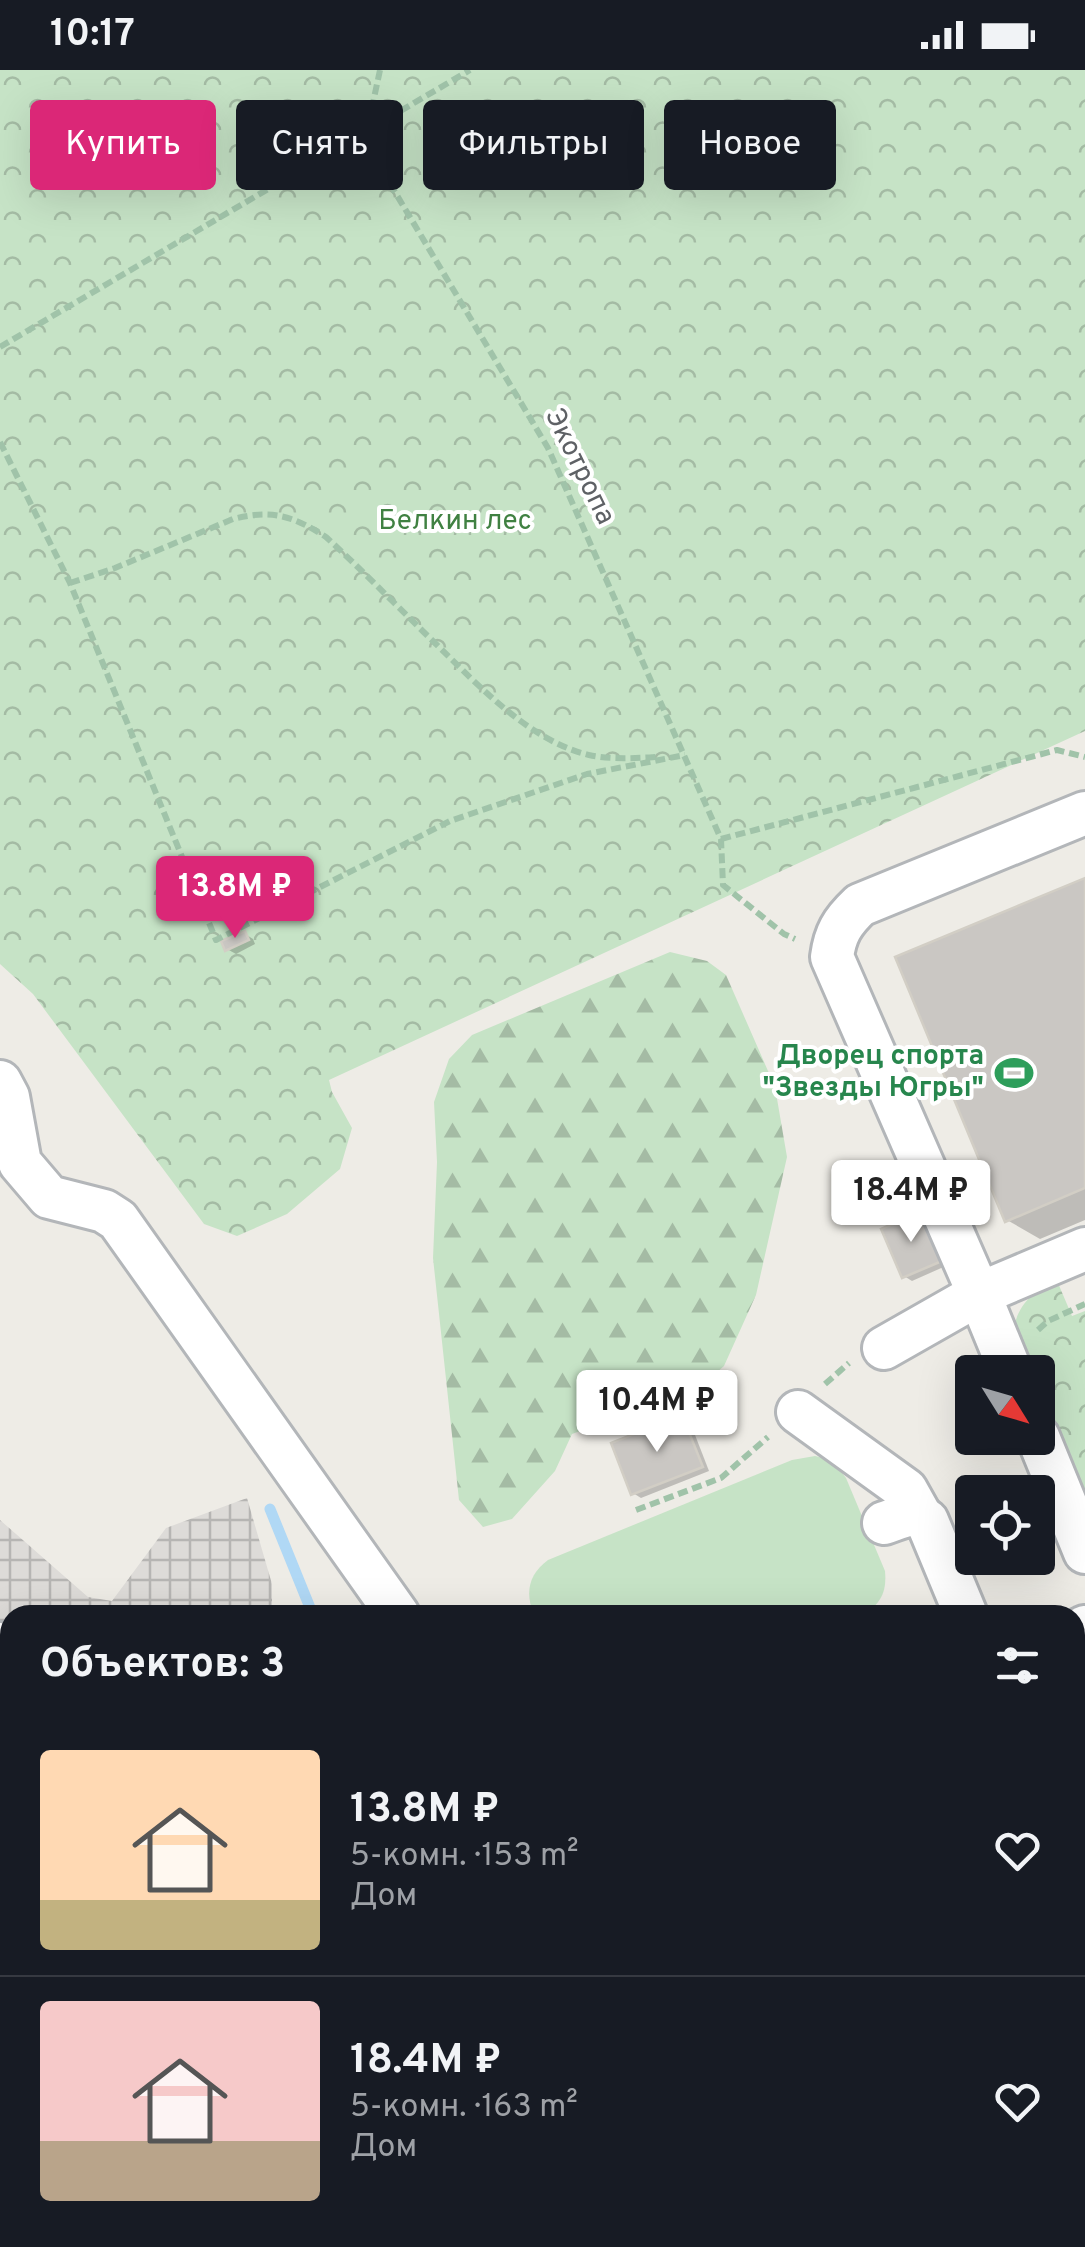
<!DOCTYPE html>
<html lang="ru">
<head>
<meta charset="utf-8">
<style>
	:root { --surface:#171b24; --page:#20242c; --text:#f1f3f6; --muted:#9ea1a6; --line:#363941; --accent:#db2777 }
	body { margin:0; font-family:Overpass,sans-serif; background:var(--page); color:var(--text); height:100vh; display:flex; flex-direction:column; font-size:38px; white-space:nowrap }
	* { box-sizing:border-box; margin:0 }
	p { font-size:32px; color:var(--muted) }
	.icon { flex:none; width:55px; height:55px; fill:none; stroke:currentColor; stroke-width:2; stroke-linecap:round; stroke-linejoin:round }
	.map { position:relative; flex:1; overflow:hidden }
	.sheet { position:absolute; left:0px; top:1535px; width:1085px; height:642px; display:flex; flex-direction:column; background:var(--surface); border-radius:30px 30px 0 0; box-shadow:0 10px 40px #0002 }
	.sheet>* { flex:none }
	.hud { position:absolute; left:30px; top:30px; width:1025px; height:90px; display:flex; gap:20px }
	.needle { width:65px; rotate:127deg }
	.fabs { position:absolute; left:955px; top:1285px; display:grid; gap:20px }
	.fabs a { display:grid; place-items:center; width:100px; height:100px; border-radius:10px; background:var(--surface); box-shadow:0 10px 40px #0002; font-size:50px }
	.price { position:absolute; translate:-50% -85px; padding:0 22px; border-radius:10px; background:#fff; color:#222; font-size:32px; line-height:65px; filter:drop-shadow(0 2px 5px #0008) }
	.price::after { content:''; position:absolute; left:50%; top:60px; width:30px; height:22px; margin-left:-15px; background:inherit; clip-path:polygon(0 0,100% 0,50% 100%) }
	.price.active { background:var(--accent); color:#fff }
	ul { padding:0; list-style:none }
	li { display:flex; align-items:center; gap:30px; height:250px; padding:0 40px }
	li+li { border-top:2px solid var(--line) }
	li span { display:grid; place-items:center; flex:none; width:280px; height:200px; border-radius:10px; color:#555 }
	li>.icon { margin-inline-start:auto }
	span .icon { width:120px; height:120px; fill:#fffc; stroke-width:1 }
	li b { font-size:42px }
	h2 { display:flex; justify-content:space-between; align-items:center; height:120px; padding:0 40px; font-size:42px }
	.chip { padding:0 35px; border-radius:10px; background:var(--surface); box-shadow:0 10px 40px #0002; font-size:35px; line-height:90px }
	.chip.active { background:var(--accent); color:#fff }
	.status { display:flex; justify-content:space-between; align-items:center; height:70px; padding:0 50px; background:var(--surface); direction:ltr }
	.status svg { height:28px; fill:currentColor }
	.map>svg:first-child { display:block }
</style>
</head>
<body>
<div class="status"><b>10:17</b><svg viewBox="0 0 49 12"><path d="M0 12V9h3v3zM5 12V6h3v6zM10 12V3h3v9zM15 12V0h3v12zM26 1h20v11H26zM47 4h2v5h-2z"/></svg></div>
<div class="map">
<svg width="1085" height="2177" viewBox="0 0 1085 2177">
	<defs>
		<pattern id="industrial-grid" width="8" height="8" patternUnits="userSpaceOnUse" patternTransform="scale(2.5)"><rect width="8" height="8" fill="#dddbd8"/><path d="M0 4h8M4 0v8" fill="none" stroke="#b6b5b3"/></pattern>
		<pattern id="forest-firs" width="22" height="20" patternUnits="userSpaceOnUse" patternTransform="scale(2.5)"><rect width="22" height="20" fill="#c6e3c6"/><path d="M5 1l3.5 6h-7zM16 11l3.5 6h-7z" fill="#a4bba4"/></pattern>
		<pattern id="park-crowns" width="20" height="18" patternUnits="userSpaceOnUse" patternTransform="scale(2.5)"><rect width="20" height="18" fill="#c6e3c6"/><path d="M2 6a3 3 0 1 1 6 0M12 15a3 3 0 1 1 6 0" fill="none" stroke="#a4bba4"/></pattern>
	</defs>
	<rect width="100%" height="100%" fill="#eeece6"/>
	<g fill="url(#industrial-grid)">
		<path d="M247,1428L272,1514V1545H10V1963L0,1956V1450L88,1527L112,1531L166,1458Z"/>
		<path d="M0,2029L10,2038V2168H118L108,2177H0Z"/>
	</g>
	<path fill="url(#forest-firs)" d="M670,882L707,891L726,905L775,1017L787,1087L756,1225L724,1296L699,1318L572,1364L555,1401L512,1449L483,1457L459,1430L433,1188L437,1092L434,1032L449,989L472,965Z"/>
	<g fill="url(#park-crowns)">
		<path d="M0,0H1085V661L329,1010L332,1022L352,1058L340,1099L287,1144L237,1166L204,1154L33,924L0,894Z"/>
		<path d="M1055,1206L1072,1246L1085,1241V1450L1038,1335V1302H1024C1021,1291 1014,1275 1014,1263C1014,1237 1036,1220 1055,1206Z"/>
	</g>
	<path fill="#c6e3c6" d="M815,1386C830,1389 837,1396 846,1408L885,1501C887,1522 881,1533 864,1545H534C525,1523 528,1505 548,1490L792,1390Z"/>
	<g fill="#0003">
		<path d="M1085,811V1150L1040,1169L1007,1150Z"/>
		<path d="M245,864L253,869L255,874L236,884L227,879Z"/>
		<path d="M920,1145L948,1195L912,1211L904,1206Z"/>
		<path d="M682,1348L690,1352L709,1401L641,1428L633,1423Z"/>
		<path d="M1085,1761V1887L1075,1891V1765Z"/>
		<path d="M1075,2042L1083,2060L1075,2064Z"/>
		<path d="M1085,2095V2176L1062,2177L1053,2172L1051,2168H1075V2100Z"/>
		<path d="M803,2168H903L906,2173L898,2177H807Z"/>
	</g>
	<g fill="none" stroke-linecap="round" stroke-linejoin="round">
		<g stroke="#b0d8f5" stroke-width="11">
			<path d="M270,1439L313,1545"/>
			<path d="M519,2168L523,2177"/>
		</g>
	</g>
	<g fill="#cac7c3" stroke="#d2cec5" stroke-width="2.5">
		<path d="M1085,808V1118L1005,1152L895,887Z"/>
		<path d="M245,861L249,870L225,881L221,871Z"/>
		<path d="M920,1142L942,1191L902,1208L881,1159Z"/>
		<path d="M682,1345L703,1397L631,1425L611,1373Z"/>
		<path d="M1085,1758V1844L1075,1848V1763Z"/>
		<path d="M5,1812L10,1815V1900L0,1893V1820Z"/>
		<path d="M1085,2093V2159L1075,2163V2097Z"/>
		<path d="M309,2168H375L388,2177H302Z"/>
		<path d="M800,2168H868L872,2177H804Z"/>
	</g>
	<g fill="none" stroke-linecap="round" stroke-linejoin="round">
		<g stroke="#b3b6b9" stroke-width="48">
			<g id="minor">
				<path d="M0,1012L8,1027L20,1093L49,1127L104,1141L118,1150L398,1545"/>
				<path d="M884,1278L979,1224L832,887C835,864 842,852 860,835L1085,743"/>
				<path d="M1011,1302L979,1224L1085,1179"/>
				<path d="M798,1342L906,1420L920,1445"/>
				<path d="M1038,1367L1085,1482"/>
				<path d="M884,1453C900,1448 913,1439 927,1451L966,1545"/>
				<path d="M1075,1562L1085,1557"/>
				<path d="M0,1574L10,1582"/>
				<path d="M1075,1900L1085,1896"/>
				<path d="M0,1995L10,2003"/>
				<path d="M965,2168L969,2177"/>
				<path d="M145,2177L157,2168"/>
			</g>
		</g>
		<g stroke="#a0c3a9" stroke-width="6" stroke-dasharray="10 5" stroke-linecap="butt">
			<path d="M380,0L367,61L377,92L548,378L721,769L723,815L784,864L795,869"/>
			<path d="M0,277L470,0"/>
			<path d="M0,372L70,513L216,870L450,751L587,704L685,685"/>
			<path d="M70,513L115,498L233,449C272,439 293,446 326,467C365,503 403,542 441,579C483,620 531,671 589,685C612,690 635,688 658,687"/>
			<path d="M721,769L1057,680L1085,687"/>
			<path d="M1038,1260L1048,1251L1085,1234"/>
			<path d="M825,1314L849,1293"/>
			<path d="M636,1440L721,1408L768,1367"/>
		</g>
		<use href="#minor" stroke="#fff" stroke-width="42"/>
	</g>
	<defs>
		<g id="stadium-bare" transform="scale(3)"><path d="M0-5a6.5 5 0 1 0 0 10a6.5 5 0 1 0 0-10ZM-3.5-1.8h7v3.6h-7Z" fill="#2e9e5b" stroke="#fff" stroke-width="2.5" paint-order="stroke"/></g>
	</defs>
	<g fill-rule="evenodd">
		<use href="#stadium-bare" x="1014" y="1003"/>
	</g>
	<g text-anchor="middle" dominant-baseline="central" stroke-width="8" stroke-linejoin="round" paint-order="stroke">
		<g font-size="28" fill="#5e6165" stroke="#fff">
			<text transform="translate(579 397) rotate(64)">Экотропа</text>
		</g>
		<g font-size="28" fill="#408142" stroke="#fff">
			<text x="455" y="452">Белкин лес</text>
		</g>
		<g font-size="28" font-weight="bold" fill="#27864d" stroke="#fff" text-anchor="end">
			<text x="984" y="987">Дворец спорта<tspan x="984" dy="32">"Звезды Югры"</tspan></text>
		</g>
	</g>
</svg>
<div class="fabs">
<a><svg class="needle" viewBox="-14 -14 28 28"><path d="M0-13l5 13h-10z" fill="#e53935"/><path d="M0 13l5-13h-10z" fill="#9ea1a6"/></svg></a>
<a><svg class="icon" aria-label="locate" viewBox="0 0 24 24"><circle cx="12" cy="12" r="6"/><path d="M12 2v4M12 18v4M2 12h4M18 12h4"/></svg></a>
</div>
<b class="price active" style="left:235px;top:871px">13.8M ₽</b>
<b class="price" style="left:911px;top:1175px">18.4M ₽</b>
<b class="price" style="left:657px;top:1385px">10.4M ₽</b>
<div class="hud">
<a class="chip active">Купить</a>
<a class="chip">Снять</a>
<a class="chip">Фильтры</a>
<a class="chip">Новое</a>
</div>
<section class="sheet">
<h2>Объектов: 3<svg class="icon" aria-label="filters" viewBox="0 0 24 24"><path d="M4 7h16M4 17h16"/><circle cx="9" cy="7" r="2"/><circle cx="15" cy="17" r="2"/></svg></h2>
<ul>
<li><span style="background:linear-gradient(#ffd9b3 75%,#c2b280 0)"><svg class="icon" aria-label="home" viewBox="0 0 24 24"><path d="M3 11l9-7 9 7M6 9v11h12V9"/></svg></span><div><b>13.8M ₽</b><p>5-комн. · 153 m²</p><p>Дом</p></div><svg class="icon" aria-label="heart" viewBox="0 0 24 24"><path d="M12 20l-8-8c-3-5 5-10 8-4 3-6 11-1 8 4z"/></svg></li>
<li><span style="background:linear-gradient(#f6c9c9 70%,#b9a48a 0)"><svg class="icon" aria-label="home" viewBox="0 0 24 24"><path d="M3 11l9-7 9 7M6 9v11h12V9"/></svg></span><div><b>18.4M ₽</b><p>5-комн. · 163 m²</p><p>Дом</p></div><svg class="icon" aria-label="heart" viewBox="0 0 24 24"><path d="M12 20l-8-8c-3-5 5-10 8-4 3-6 11-1 8 4z"/></svg></li>
</ul>
</section>
</div>
</body>
</html>
